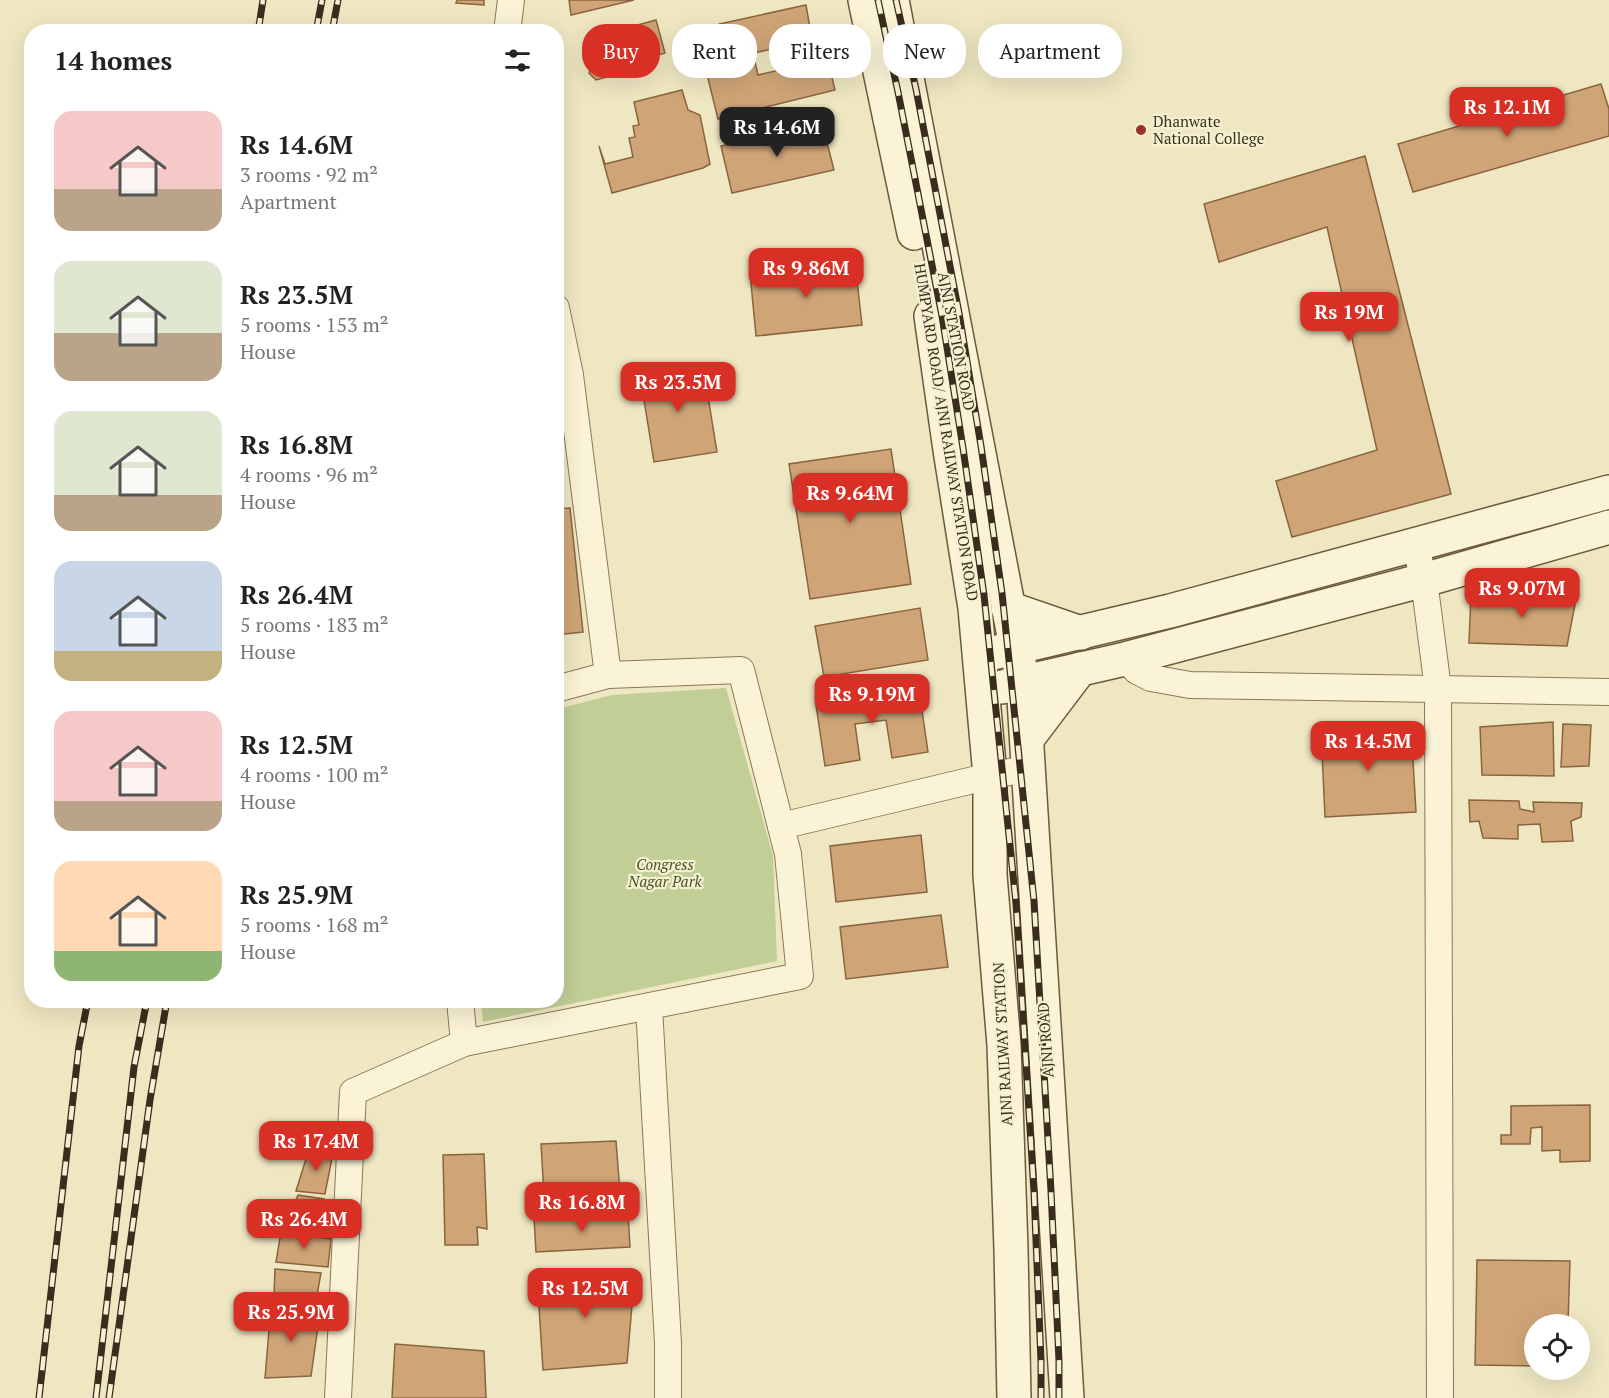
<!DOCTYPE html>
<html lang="en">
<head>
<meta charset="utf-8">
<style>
	:root { --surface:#fff; --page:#f2f2f2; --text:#222; --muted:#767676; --accent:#d93025 }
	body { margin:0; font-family:"PT Serif",serif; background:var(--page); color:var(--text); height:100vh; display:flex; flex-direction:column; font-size:22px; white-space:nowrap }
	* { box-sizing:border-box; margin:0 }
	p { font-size:20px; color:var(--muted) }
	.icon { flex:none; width:33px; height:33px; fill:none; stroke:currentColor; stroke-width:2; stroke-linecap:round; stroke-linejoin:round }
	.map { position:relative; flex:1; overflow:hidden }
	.panel { position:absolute; left:24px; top:24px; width:540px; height:984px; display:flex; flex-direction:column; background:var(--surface); border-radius:24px; box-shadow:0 6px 24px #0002 }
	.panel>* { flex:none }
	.banner { position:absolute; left:582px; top:24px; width:570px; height:54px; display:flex; gap:12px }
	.tools { position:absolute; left:1524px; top:1314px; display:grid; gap:12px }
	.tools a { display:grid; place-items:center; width:66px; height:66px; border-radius:50%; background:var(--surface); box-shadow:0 6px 24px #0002; font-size:30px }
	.price { position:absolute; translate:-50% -51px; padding:0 14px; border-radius:12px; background:var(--accent); color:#fff; font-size:20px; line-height:39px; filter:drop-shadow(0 2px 3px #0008) }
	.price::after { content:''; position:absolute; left:50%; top:36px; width:18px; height:14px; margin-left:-9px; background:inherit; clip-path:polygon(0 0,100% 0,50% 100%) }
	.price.active { background:#222; color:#fff }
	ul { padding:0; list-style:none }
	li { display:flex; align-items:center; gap:18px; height:150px; padding:0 30px }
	li span { display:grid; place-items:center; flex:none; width:168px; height:120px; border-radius:18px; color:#555 }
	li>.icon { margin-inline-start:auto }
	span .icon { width:72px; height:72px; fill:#fffc; stroke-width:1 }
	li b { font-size:26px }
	h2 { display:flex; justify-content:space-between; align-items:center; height:72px; padding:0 30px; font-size:26px }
	.tag { padding:0 21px; border-radius:24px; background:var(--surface); box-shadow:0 6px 24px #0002; font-size:21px; line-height:54px }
	.tag.active { background:var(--accent); color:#fff }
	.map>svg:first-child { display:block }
</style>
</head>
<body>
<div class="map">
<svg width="1609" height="1398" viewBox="0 0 1609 1398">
	<rect width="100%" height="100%" fill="#efe7c2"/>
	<path fill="#c1ce96" d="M726,688L773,856L777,961L483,1022L481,1001L556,1000L557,709L612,695Z"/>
	<g fill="#cfa577" stroke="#8a643e" stroke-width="1.5">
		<path d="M457,0H484V5L456,3Z"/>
		<path d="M569,0H634L571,15Z"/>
		<path d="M806,5L812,40L727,59L719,24Z"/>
		<path d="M656,20L665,53L635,62L637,69L596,80L589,73L592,63L597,62L590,38Z"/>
		<path d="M824,44L835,90L718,119L707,74L755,62L758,75L780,70L777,56Z"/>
		<path d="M1601,84L1609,109V136L1413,192L1398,144Z"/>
		<path d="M682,90L688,110L700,115L710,164L703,168L612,193L599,146L605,164L633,157L629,138L635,137L633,126L639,125L634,102Z"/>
		<path d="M822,123L834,170L732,193L721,146Z"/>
		<path d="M1365,156L1451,494L1292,537L1276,481L1377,450L1327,227L1219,262L1204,204Z"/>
		<path d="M855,262L862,325L756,336L750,273Z"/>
		<path d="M700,365L704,372L717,452L654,462L640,375Z"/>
		<path d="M891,449L911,584L810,599L789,464Z"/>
		<path d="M570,508L583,632L556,635V509Z"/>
		<path d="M1471,594H1577L1567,646L1469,643Z"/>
		<path d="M920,608L928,660L824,677L815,626Z"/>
		<path d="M919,690L928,752L892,758L886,720L855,724L860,760L825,766L816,705Z"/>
		<path d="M1553,722L1554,776L1482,775L1480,727Z"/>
		<path d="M1563,724L1591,725L1589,766L1561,767Z"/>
		<path d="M1411,727L1416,812L1325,817L1321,732Z"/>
		<path d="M1469,800L1519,801L1520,809L1534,812L1533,802L1582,803L1581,817L1571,821L1573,841L1542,842L1540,824L1518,825V839L1483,838L1479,821L1470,822Z"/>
		<path d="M921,835L927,892L836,902L830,846Z"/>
		<path d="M941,915L948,967L846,979L840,927Z"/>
		<path d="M1590,1105V1161L1560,1162V1150L1542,1151V1127L1531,1128L1530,1144H1501V1135H1511V1106Z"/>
		<path d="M616,1141L620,1192L544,1195L541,1144Z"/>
		<path d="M310,1146L333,1153L325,1194L296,1191Z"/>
		<path d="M484,1154L487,1229L477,1227L478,1245H445L443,1155Z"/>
		<path d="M298,1195L324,1199L322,1233L283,1229Z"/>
		<path d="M628,1214L630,1247L536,1252L534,1218Z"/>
		<path d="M281,1232L331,1239L328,1267L276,1262Z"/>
		<path d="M1477,1260L1570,1261L1568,1324H1534V1366L1475,1365Z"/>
		<path d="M275,1269L321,1273L316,1301L274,1294Z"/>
		<path d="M635,1271L627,1363L543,1370L537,1276Z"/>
		<path d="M271,1306L320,1312L311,1376L265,1378Z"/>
		<path d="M395,1344L484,1351L486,1398H392Z"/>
	</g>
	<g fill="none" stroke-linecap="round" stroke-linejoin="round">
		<g stroke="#8a7859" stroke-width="28">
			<g id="street">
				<path d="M507,32L511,0"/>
				<path d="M556,308L570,375L608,675"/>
				<path d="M1415,544L1424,580L1438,689L1440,1398"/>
				<path d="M1125,659L1137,671L1151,678L1190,685L1609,692"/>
				<path d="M781,826L990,776L1029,768"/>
				<path d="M460,1000L464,1043"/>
				<path d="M649,1007L668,1343V1398"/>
				<path d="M338,1398L353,1092L464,1043L800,976L788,854L741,670L608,675L556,689"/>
			</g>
		</g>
		<g stroke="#6c593c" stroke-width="36">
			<g id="secondary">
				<path d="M865,0L914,233"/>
				<path d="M892,0L1023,683L1067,1398"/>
				<path d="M931,316L950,450L975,608L990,776V875L1004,1045L1011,1249L1014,1398"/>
				<path d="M1008,608L1081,633"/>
				<path d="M993,653L1170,611L1609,492"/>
				<path d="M1002,687L1125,659L1424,580L1609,527"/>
				<path d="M1027,739L1080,669"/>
			</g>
		</g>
		<use href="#street" stroke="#faf3d6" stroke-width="26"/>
		<use href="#secondary" stroke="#faf3d6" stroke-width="33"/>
		<g stroke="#392e1d" stroke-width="7">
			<g id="rail">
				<path d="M878,0L898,92L942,316L963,448L984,595L1016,903L1034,1192L1041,1361V1398"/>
				<path d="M896,0L916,89L959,313L981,446L1002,593L1034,901L1051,1191L1059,1361V1398"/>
				<path d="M258,32L263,0"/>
				<path d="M316,32L322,0"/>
				<path d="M332,32L338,0"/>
				<path d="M39,1398L79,1046L88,1000"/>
				<path d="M96,1398L134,1067L147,1000"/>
				<path d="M109,1398L150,1100L167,1000"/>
			</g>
		</g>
		<use href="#rail" stroke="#f6f0d2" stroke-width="4.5" stroke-dasharray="14" stroke-linecap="butt"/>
	</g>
	<circle fill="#9b3327" stroke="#f6f0d2" stroke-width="2" cx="1141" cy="130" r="6"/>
	<g text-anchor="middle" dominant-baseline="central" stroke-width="4.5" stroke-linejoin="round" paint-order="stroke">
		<g font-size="15" fill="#392e1d" stroke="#f6f0d2" text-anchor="start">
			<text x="1153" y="121">Dhanwate<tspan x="1153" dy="17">National College</tspan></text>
		</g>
		<g font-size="15" fill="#392e1d" stroke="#f6f0d2">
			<text transform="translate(957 341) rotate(79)">AJNI STATION ROAD</text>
			<text transform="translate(947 432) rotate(81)">HUMPYARD ROAD/ AJNI RAILWAY STATION ROAD</text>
			<text transform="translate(1045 1040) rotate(-94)">AJNI ROAD</text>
			<text transform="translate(1002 1044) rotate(-93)">AJNI RAILWAY STATION</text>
		</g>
		<g font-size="15" font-style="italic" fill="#445623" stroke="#f6f0d2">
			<text x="665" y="864">Congress<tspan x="665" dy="17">Nagar Park</tspan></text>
		</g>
	</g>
</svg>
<div class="tools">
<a><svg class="icon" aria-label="locate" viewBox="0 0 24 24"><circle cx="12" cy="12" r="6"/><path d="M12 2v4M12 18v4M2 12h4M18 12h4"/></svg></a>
</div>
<b class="price" style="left:1507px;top:138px">Rs 12.1M</b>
<b class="price active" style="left:777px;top:158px">Rs 14.6M</b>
<b class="price" style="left:806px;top:299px">Rs 9.86M</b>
<b class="price" style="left:1349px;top:343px">Rs 19M</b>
<b class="price" style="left:678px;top:413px">Rs 23.5M</b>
<b class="price" style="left:850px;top:524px">Rs 9.64M</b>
<b class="price" style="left:1522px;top:619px">Rs 9.07M</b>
<b class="price" style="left:872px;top:725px">Rs 9.19M</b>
<b class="price" style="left:1368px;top:772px">Rs 14.5M</b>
<b class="price" style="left:316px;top:1172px">Rs 17.4M</b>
<b class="price" style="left:582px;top:1233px">Rs 16.8M</b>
<b class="price" style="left:304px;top:1250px">Rs 26.4M</b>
<b class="price" style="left:585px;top:1319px">Rs 12.5M</b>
<b class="price" style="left:291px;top:1343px">Rs 25.9M</b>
<div class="banner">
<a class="tag active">Buy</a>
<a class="tag">Rent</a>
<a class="tag">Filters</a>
<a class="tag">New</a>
<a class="tag">Apartment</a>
</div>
<section class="panel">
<h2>14 homes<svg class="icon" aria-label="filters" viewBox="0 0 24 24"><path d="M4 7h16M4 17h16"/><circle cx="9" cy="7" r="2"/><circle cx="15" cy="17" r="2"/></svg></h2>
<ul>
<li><span style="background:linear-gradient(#f6c9c9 65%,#b9a48a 0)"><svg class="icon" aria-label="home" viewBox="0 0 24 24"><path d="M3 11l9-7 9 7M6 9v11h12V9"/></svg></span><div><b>Rs 14.6M</b><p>3 rooms · 92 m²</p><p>Apartment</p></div></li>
<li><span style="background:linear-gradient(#dfe7d0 60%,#b9a48a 0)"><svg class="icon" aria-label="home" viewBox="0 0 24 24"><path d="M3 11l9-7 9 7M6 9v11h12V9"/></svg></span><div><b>Rs 23.5M</b><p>5 rooms · 153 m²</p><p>House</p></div></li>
<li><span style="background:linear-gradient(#dfe7d0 70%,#b9a48a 0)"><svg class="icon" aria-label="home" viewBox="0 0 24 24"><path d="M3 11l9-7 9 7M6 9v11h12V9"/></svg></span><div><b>Rs 16.8M</b><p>4 rooms · 96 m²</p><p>House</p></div></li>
<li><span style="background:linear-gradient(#c9d6e8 75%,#c2b280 0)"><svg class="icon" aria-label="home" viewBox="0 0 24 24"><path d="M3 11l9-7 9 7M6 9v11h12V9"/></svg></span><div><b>Rs 26.4M</b><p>5 rooms · 183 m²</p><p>House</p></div></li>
<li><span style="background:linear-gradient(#f6c9c9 75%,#b9a48a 0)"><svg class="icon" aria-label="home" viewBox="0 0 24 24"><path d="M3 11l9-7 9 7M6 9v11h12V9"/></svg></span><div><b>Rs 12.5M</b><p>4 rooms · 100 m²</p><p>House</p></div></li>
<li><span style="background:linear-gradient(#ffd9b3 75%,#8fb573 0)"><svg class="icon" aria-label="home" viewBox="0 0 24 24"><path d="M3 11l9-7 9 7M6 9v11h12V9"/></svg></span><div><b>Rs 25.9M</b><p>5 rooms · 168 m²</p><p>House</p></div></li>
</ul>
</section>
</div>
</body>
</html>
